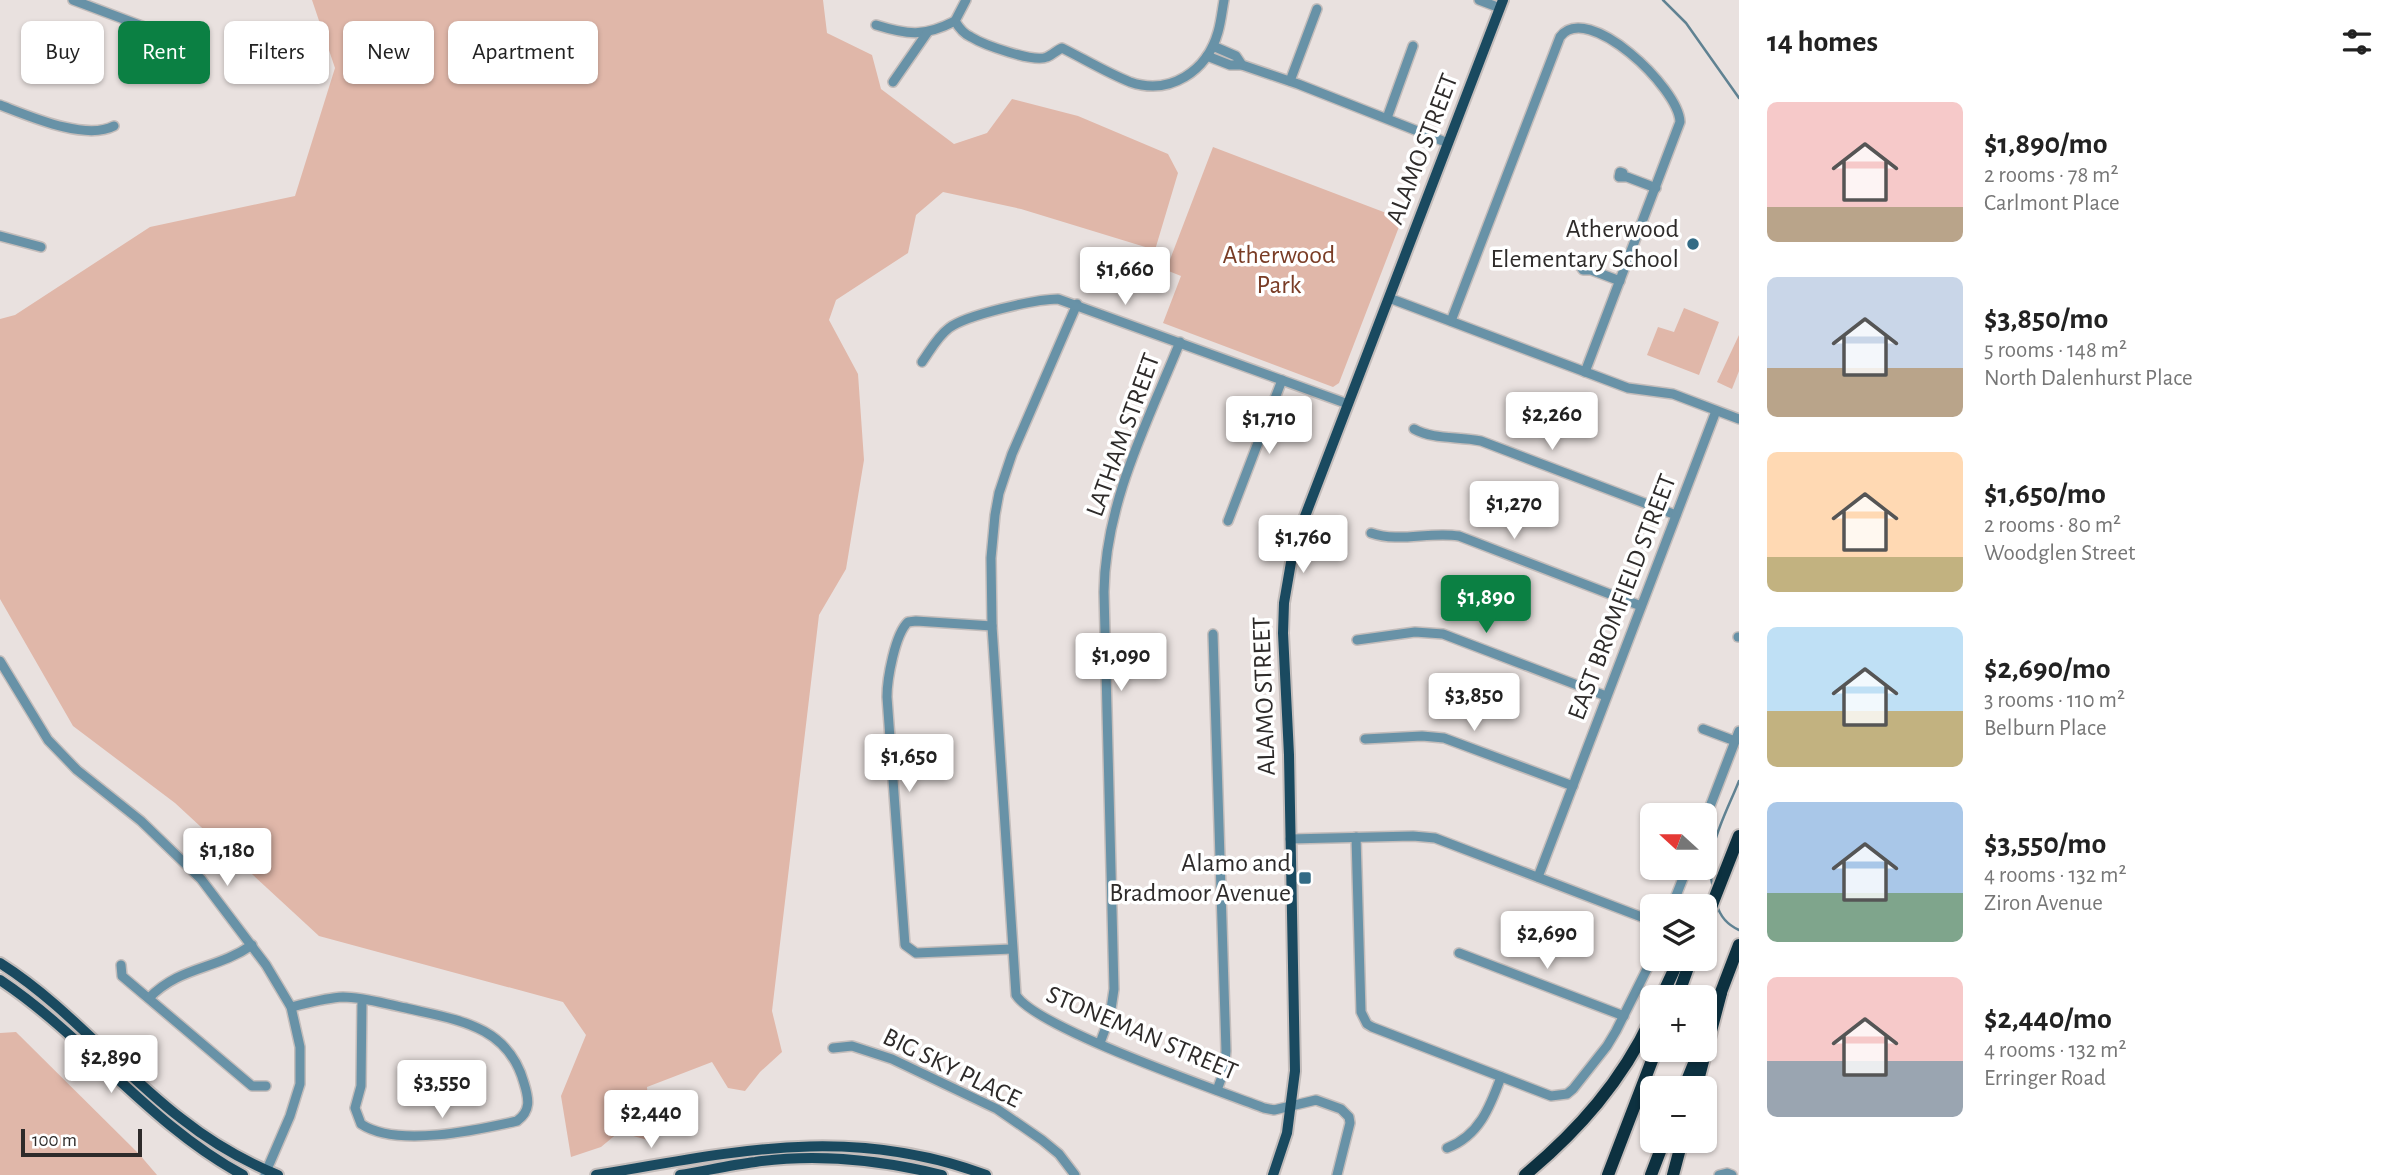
<!DOCTYPE html>
<html lang="en">
<head>
<meta charset="utf-8">
<style>
	:root { --surface:#fff; --page:#f2f2f2; --text:#222; --muted:#767676; --accent:#0b8043 }
	body { margin:0; font-family:"Alegreya Sans",sans-serif; background:var(--page); color:var(--text); height:100vh; display:flex; flex-direction:column; font-size:26px; white-space:nowrap }
	* { box-sizing:border-box; margin:0 }
	p { font-size:23px; color:var(--muted) }
	.icon { flex:none; width:38px; height:38px; fill:none; stroke:currentColor; stroke-width:2; stroke-linecap:round; stroke-linejoin:round }
	.map { position:relative; flex:1; overflow:hidden }
	.details { display:flex; flex-direction:column; background:var(--surface); width:665px }
	.details>* { flex:none }
	.guide { position:absolute; left:21px; top:21px; width:665px; height:63px; display:flex; gap:14px }
	.needle { width:46px; rotate:291deg }
	.controls { position:absolute; left:1640px; top:803px; display:grid; gap:14px }
	.controls a { display:grid; place-items:center; width:77px; height:77px; border-radius:10px; background:var(--surface); box-shadow:0 2px 5px #0004; font-size:35px }
	.scale { position:absolute; left:21px; bottom:18px; width:121px; box-sizing:border-box; padding-left:7px; border:4px solid #2e2b2a; border-top:0; font-size:19px; line-height:24px; white-space:nowrap; color:#2e2b2a; -webkit-text-stroke:5px #fff; paint-order:stroke }
	.price { position:absolute; translate:-50% -60px; padding:0 16px; border-radius:7px; background:#fff; color:#222; font-size:23px; line-height:46px; filter:drop-shadow(0 2px 4px #0008) }
	.price::after { content:''; position:absolute; left:50%; top:42px; width:21px; height:16px; margin-left:-10px; background:inherit; clip-path:polygon(0 0,100% 0,50% 100%) }
	.price.current { background:var(--accent); color:#fff }
	ul { padding:0; list-style:none }
	li { display:flex; align-items:center; gap:21px; height:175px; padding:0 28px }
	li span { display:grid; place-items:center; flex:none; width:196px; height:140px; border-radius:10px; color:#555 }
	li>.icon { margin-inline-start:auto }
	span .icon { width:84px; height:84px; fill:#fffc; stroke-width:1 }
	li b { font-size:30px }
	h2 { display:flex; justify-content:space-between; align-items:center; height:84px; padding:0 28px; font-size:30px }
	.tag { padding:0 24px; border-radius:10px; background:var(--surface); box-shadow:0 2px 5px #0004; font-size:24px; line-height:63px }
	.tag.current { background:var(--accent); color:#fff }
	main { display:flex; flex:1; min-height:0 }
	.map>svg:first-child { display:block }
</style>
</head>
<body>
<main>
<div class="map">
<svg width="1739" height="1175" viewBox="0 0 1739 1175">
	<rect width="100%" height="100%" fill="#e9e1df"/>
	<g fill="#e0b7a9">
		<path d="M312,0H823L827,33L872,55L881,89L954,144L987,133L1012,99L1078,116L1168,154L1178,173L1155,250L1021,209L943,192L916,215L908,253L836,300L829,320L858,374L864,460L846,569L819,615L772,1011L782,1052L760,1072L745,1091L728,1088L712,1062L647,1087L651,1141L619,1132L601,1147L571,1157L561,1096L586,1035L563,1002L319,936L175,803L73,726L0,599V319L15,315L150,227L295,196L335,68Z"/>
		<path d="M1213,147L1402,219L1339,383L1333,387L1163,323L1181,276L1166,270Z"/>
		<path d="M1684,308L1719,322L1699,375L1647,355L1658,327L1674,332Z"/>
		<path d="M1739,335V371L1732,389L1717,382Z"/>
		<path d="M16,1032L139,1154L157,1175H0V1033Z"/>
	</g>
	<g fill="none" stroke-linecap="round" stroke-linejoin="round">
		<g stroke="#608292" stroke-width="2.5">
			<path d="M1663,0L1686,23L1739,98"/>
			<path d="M1713,888C1703,852 1726,814 1739,781"/>
			<path d="M1717,905C1720,916 1728,925 1739,930"/>
		</g>
		<g stroke="#c4bdbb" stroke-width="12">
			<g id="minor">
				<path d="M73,0L158,32"/>
				<path d="M1479,0L1500,8"/>
				<path d="M955,21L966,0"/>
				<path d="M876,25C908,35 924,37 955,21C959,28 964,34 971,37C984,45 1034,63 1047,57C1052,55 1057,50 1062,48C1084,59 1107,73 1130,82C1170,96 1207,71 1218,32C1221,22 1222,11 1224,0"/>
				<path d="M1213,46L1236,56L1242,65L1298,84L1448,143"/>
				<path d="M1207,56L1230,65H1242"/>
				<path d="M1290,81L1317,9"/>
				<path d="M893,82L927,33"/>
				<path d="M0,105C29,116 85,141 114,126"/>
				<path d="M1387,118L1413,46"/>
				<path d="M1623,173L1620,172L1619,177H1627L1656,188"/>
				<path d="M0,236L41,247"/>
				<path d="M1586,265L1581,267L1583,270H1591L1620,281"/>
				<path d="M1389,298L1628,388L1673,394L1739,419"/>
				<path d="M1077,304L1012,454L999,493L995,515L991,558L992,626L1016,995C1036,1028 1220,1091 1264,1108L1274,1110L1316,1100L1341,1109L1349,1117L1350,1123L1337,1175"/>
				<path d="M1451,321L1560,37C1587,0 1679,88 1680,122L1585,372"/>
				<path d="M922,362C930,351 937,337 949,328C966,315 1036,299 1058,299L1348,404"/>
				<path d="M1414,429C1434,440 1458,436 1481,441L1676,515"/>
				<path d="M1228,521L1282,380"/>
				<path d="M1371,533C1399,543 1430,531 1459,536L1641,606"/>
				<path d="M992,626L916,621L908,622C895,634 887,679 887,697L905,945L916,953L1012,949"/>
				<path d="M1213,634L1226,1051L1224,1071L1217,1090"/>
				<path d="M1738,637H1739"/>
				<path d="M1357,640L1415,632L1443,634L1606,696"/>
				<path d="M0,661L48,740L77,770L141,821L201,879L266,965L291,1007L300,1047V1084L290,1116L265,1174"/>
				<path d="M1703,729L1735,741"/>
				<path d="M1365,739L1422,736L1444,738L1573,786"/>
				<path d="M1704,822L1739,731"/>
				<path d="M1356,837L1361,1012L1367,1024L1372,1027L1551,1096L1567,1094L1573,1089L1607,1046L1616,1031L1652,959"/>
				<path d="M1290,839L1413,836L1435,838L1652,921"/>
				<path d="M1538,877L1716,411"/>
				<path d="M1672,906L1687,868"/>
				<path d="M1459,953L1624,1016"/>
				<path d="M121,965L122,976L252,1086H266"/>
				<path d="M149,998C180,966 216,970 252,945"/>
				<path d="M291,1007C308,1003 325,998 343,997C364,997 385,1004 406,1008C457,1020 508,1025 524,1083C529,1099 531,1111 517,1121C477,1130 397,1148 361,1124L355,1108L361,1086L362,999"/>
				<path d="M1100,1043L1110,1016L1114,989L1104,592C1105,503 1147,423 1180,342"/>
				<path d="M833,1048L852,1046L892,1059L997,1109L1042,1140L1059,1154L1075,1175"/>
				<path d="M1447,1148C1479,1136 1490,1107 1501,1077"/>
				<path d="M1719,1175L1727,1173L1732,1175"/>
			</g>
		</g>
		<g stroke="#c4bdbb" stroke-width="14">
			<g id="major">
				<path d="M0,963C68,1006 119,1071 182,1119C211,1142 244,1161 278,1175"/>
				<path d="M0,980C87,1038 150,1125 243,1175"/>
				<path d="M596,1175C734,1152 848,1124 986,1175"/>
				<path d="M680,1175C705,1171 730,1165 755,1162C817,1153 881,1160 942,1175"/>
				<path d="M1273,1175L1287,1133L1295,1071L1289,755L1283,633L1284,603L1294,545L1503,0"/>
			</g>
		</g>
		<g stroke="#c4bdbb" stroke-width="16">
			<g id="highway">
				<path d="M1704,925L1739,836"/>
				<path d="M1661,998L1679,959"/>
				<path d="M1677,998L1691,959"/>
				<path d="M1718,1000L1739,945"/>
				<path d="M1684,1088L1697,1056"/>
				<path d="M1696,1088L1721,993"/>
				<path d="M1525,1175C1579,1130 1622,1081 1652,1017"/>
				<path d="M1608,1175L1656,1050"/>
				<path d="M1651,1175L1664,1141"/>
				<path d="M1673,1175L1682,1141"/>
			</g>
		</g>
		<use href="#minor" stroke="#6892a7" stroke-width="9"/>
		<use href="#major" stroke="#1a4a60" stroke-width="10"/>
		<use href="#highway" stroke="#0d3140" stroke-width="12"/>
	</g>
	<g fill="#336b85" stroke="#fff" stroke-width="2.5">
		<circle cx="1693" cy="244" r="7"/>
		<rect x="1298" y="871" width="14" height="14" rx="3.5"/>
	</g>
	<g text-anchor="middle" dominant-baseline="central" stroke-width="7" stroke-linejoin="round" paint-order="stroke">
		<g font-size="26" fill="#2e2b2a" stroke="#fff">
			<text transform="translate(1422 149) rotate(-69)">ALAMO STREET</text>
			<text transform="translate(1123 435) rotate(-70)">LATHAM STREET</text>
			<text transform="translate(1622 597) rotate(-69)">EAST BROMFIELD STREET</text>
			<text transform="translate(1264 696) rotate(-92)">ALAMO STREET</text>
			<text transform="translate(1142 1033) rotate(23)">STONEMAN STREET</text>
			<text transform="translate(952 1068) rotate(26)">BIG SKY PLACE</text>
		</g>
		<g font-size="26" fill="#2e2b2a" stroke="#fff" text-anchor="end">
			<text x="1679" y="229">Atherwood<tspan x="1679" dy="30">Elementary School</tspan></text>
			<text x="1291" y="863">Alamo and<tspan x="1291" dy="30">Bradmoor Avenue</tspan></text>
		</g>
		<g font-size="26" fill="#793c25" stroke="#fff">
			<text x="1279" y="255">Atherwood<tspan x="1279" dy="30">Park</tspan></text>
		</g>
	</g>
</svg>
<div class="controls">
<a><svg class="needle" viewBox="-14 -14 28 28"><path d="M0-13l5 13h-10z" fill="#e53935"/><path d="M0 13l5-13h-10z" fill="#767676"/></svg></a>
<a><svg class="icon" aria-label="layers" viewBox="0 0 24 24"><path d="M12 4l9 5-9 5-9-5zM3 14l9 5 9-5"/></svg></a>
<a>+</a>
<a>−</a>
</div>
<div class="scale">100 m</div>
<b class="price" style="left:1125px;top:307px">$1,660</b>
<b class="price" style="left:1552px;top:452px">$2,260</b>
<b class="price" style="left:1269px;top:456px">$1,710</b>
<b class="price" style="left:1514px;top:541px">$1,270</b>
<b class="price" style="left:1303px;top:575px">$1,760</b>
<b class="price current" style="left:1486px;top:635px">$1,890</b>
<b class="price" style="left:1121px;top:693px">$1,090</b>
<b class="price" style="left:1474px;top:733px">$3,850</b>
<b class="price" style="left:909px;top:794px">$1,650</b>
<b class="price" style="left:227px;top:888px">$1,180</b>
<b class="price" style="left:1547px;top:971px">$2,690</b>
<b class="price" style="left:111px;top:1095px">$2,890</b>
<b class="price" style="left:442px;top:1120px">$3,550</b>
<b class="price" style="left:651px;top:1150px">$2,440</b>
<div class="guide">
<a class="tag">Buy</a>
<a class="tag current">Rent</a>
<a class="tag">Filters</a>
<a class="tag">New</a>
<a class="tag">Apartment</a>
</div>
</div>
<section class="details">
<h2>14 homes<svg class="icon" aria-label="filters" viewBox="0 0 24 24"><path d="M4 7h16M4 17h16"/><circle cx="9" cy="7" r="2"/><circle cx="15" cy="17" r="2"/></svg></h2>
<ul>
<li><span style="background:linear-gradient(#f6c9c9 75%,#b9a48a 0)"><svg class="icon" aria-label="home" viewBox="0 0 24 24"><path d="M3 11l9-7 9 7M6 9v11h12V9"/></svg></span><div><b>$1,890/mo</b><p>2 rooms · 78 m²</p><p>Carlmont Place</p></div></li>
<li><span style="background:linear-gradient(#c9d6e8 65%,#b9a48a 0)"><svg class="icon" aria-label="home" viewBox="0 0 24 24"><path d="M3 11l9-7 9 7M6 9v11h12V9"/></svg></span><div><b>$3,850/mo</b><p>5 rooms · 148 m²</p><p>North Dalenhurst Place</p></div></li>
<li><span style="background:linear-gradient(#ffd9b3 75%,#c2b280 0)"><svg class="icon" aria-label="home" viewBox="0 0 24 24"><path d="M3 11l9-7 9 7M6 9v11h12V9"/></svg></span><div><b>$1,650/mo</b><p>2 rooms · 80 m²</p><p>Woodglen Street</p></div></li>
<li><span style="background:linear-gradient(#bfe0f5 60%,#c2b280 0)"><svg class="icon" aria-label="home" viewBox="0 0 24 24"><path d="M3 11l9-7 9 7M6 9v11h12V9"/></svg></span><div><b>$2,690/mo</b><p>3 rooms · 110 m²</p><p>Belburn Place</p></div></li>
<li><span style="background:linear-gradient(#a9c7e8 65%,#7fa58c 0)"><svg class="icon" aria-label="home" viewBox="0 0 24 24"><path d="M3 11l9-7 9 7M6 9v11h12V9"/></svg></span><div><b>$3,550/mo</b><p>4 rooms · 132 m²</p><p>Ziron Avenue</p></div></li>
<li><span style="background:linear-gradient(#f6c9c9 60%,#9aa5b1 0)"><svg class="icon" aria-label="home" viewBox="0 0 24 24"><path d="M3 11l9-7 9 7M6 9v11h12V9"/></svg></span><div><b>$2,440/mo</b><p>4 rooms · 132 m²</p><p>Erringer Road</p></div></li>
</ul>
</section>
</main>
</body>
</html>
